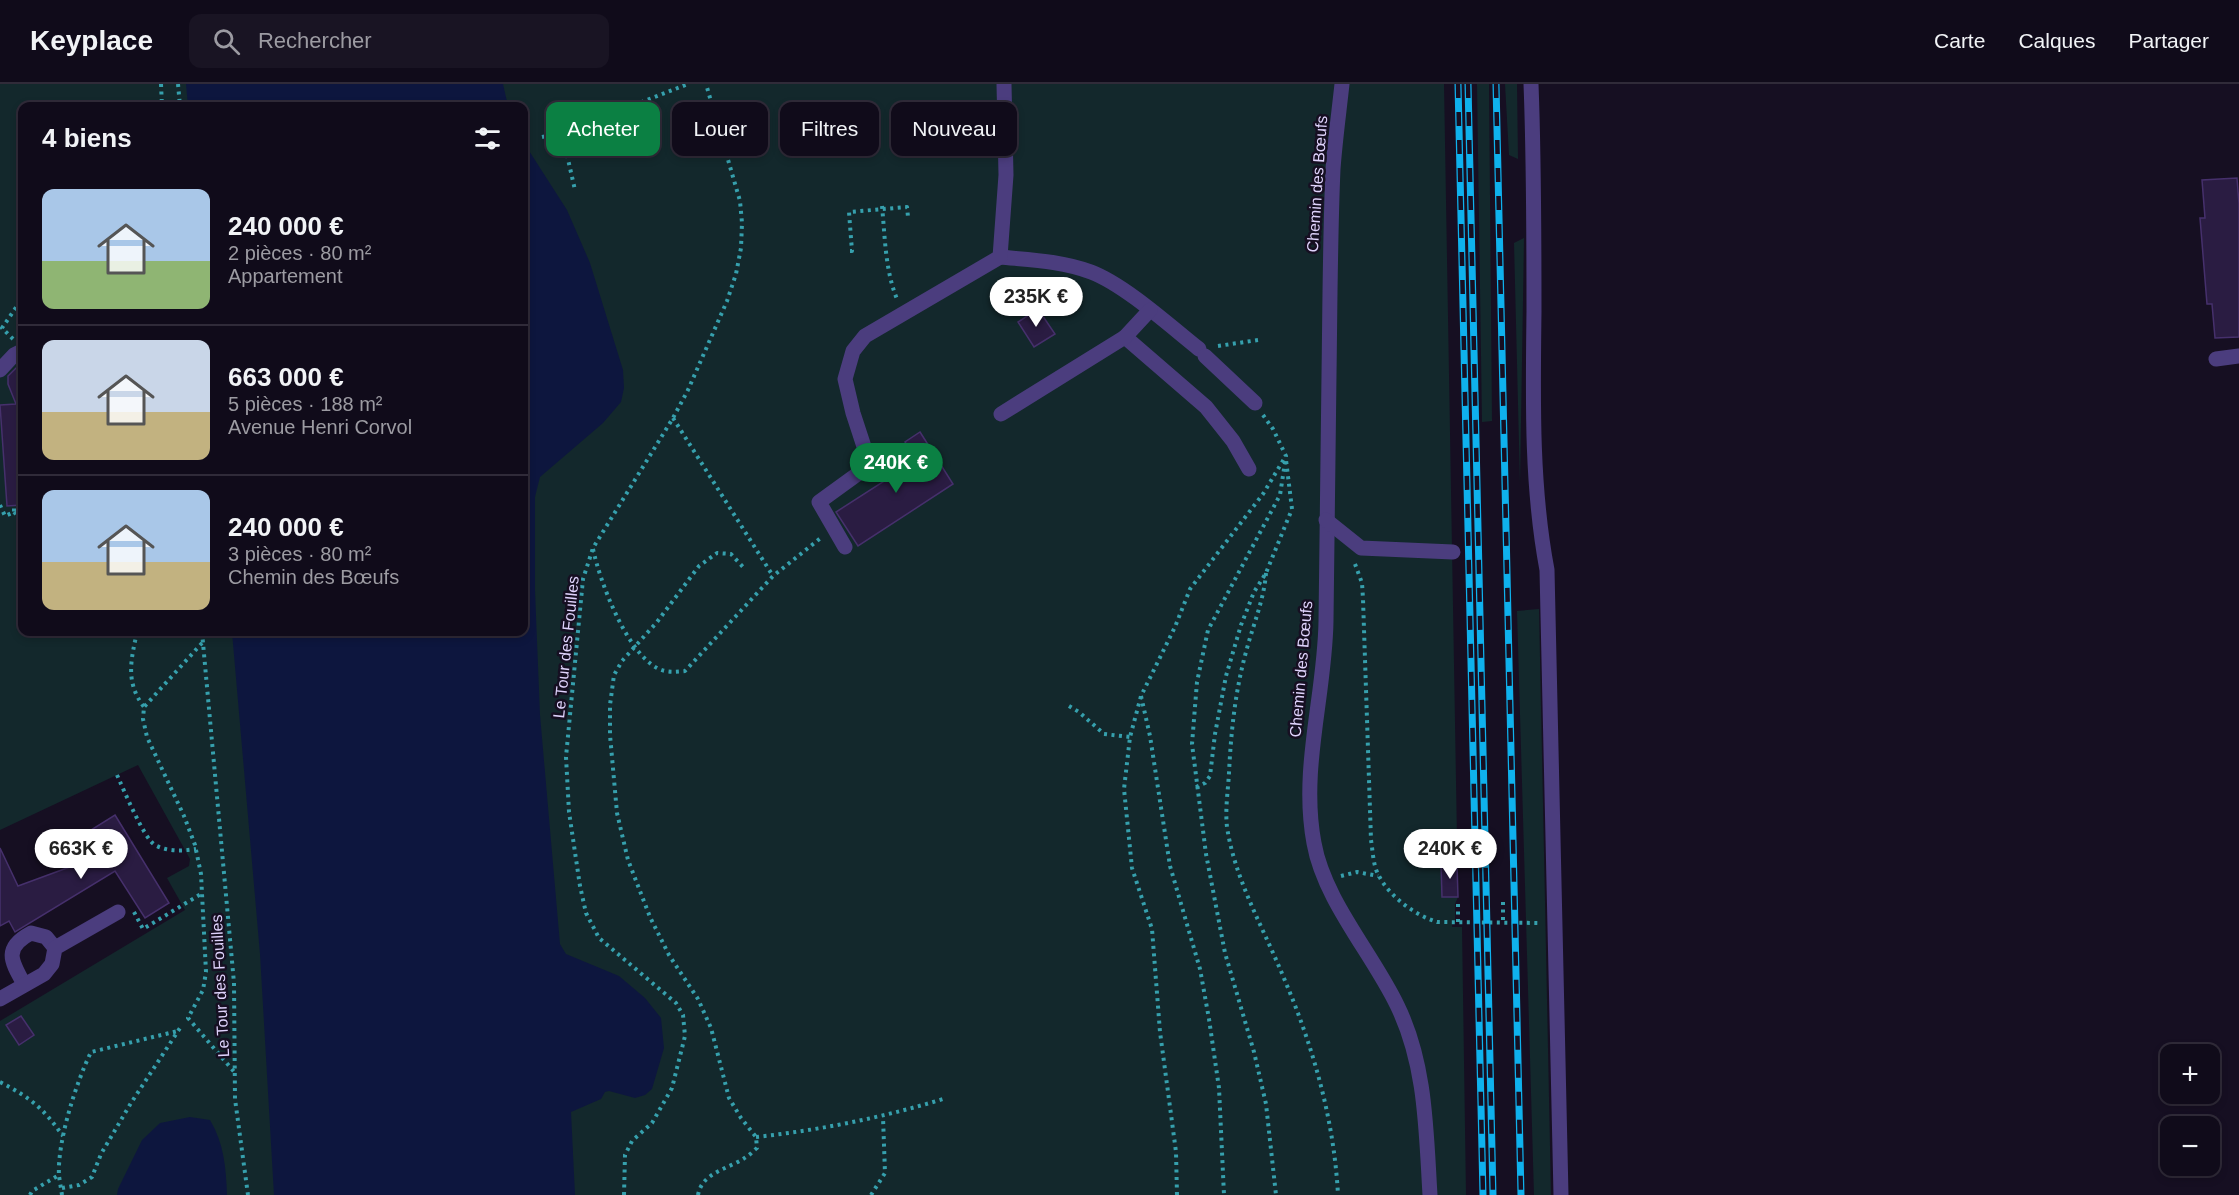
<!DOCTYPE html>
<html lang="fr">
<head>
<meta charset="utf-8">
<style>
	:root { --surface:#100b1a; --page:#191423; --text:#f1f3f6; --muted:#9c9ba2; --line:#302b39; --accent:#0b8043 }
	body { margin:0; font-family:Helvetica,sans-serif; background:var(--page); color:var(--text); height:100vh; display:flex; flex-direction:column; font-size:22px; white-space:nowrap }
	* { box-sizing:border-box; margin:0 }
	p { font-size:20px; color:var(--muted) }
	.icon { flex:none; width:33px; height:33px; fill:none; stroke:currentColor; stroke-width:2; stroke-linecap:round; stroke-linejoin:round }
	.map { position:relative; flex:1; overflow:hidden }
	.panel { position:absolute; left:18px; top:18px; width:510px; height:534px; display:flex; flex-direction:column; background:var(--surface); border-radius:12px; box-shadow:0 3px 9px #0003,0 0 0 2px var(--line) }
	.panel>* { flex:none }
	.banner { position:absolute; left:546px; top:18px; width:570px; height:54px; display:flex; gap:12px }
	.controls { position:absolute; left:2160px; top:960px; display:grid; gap:12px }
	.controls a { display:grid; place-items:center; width:60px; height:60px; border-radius:12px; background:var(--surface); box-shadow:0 3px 9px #0003,0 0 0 2px var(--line); font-size:30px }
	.price { position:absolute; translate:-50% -51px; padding:0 14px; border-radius:21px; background:#fff; color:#222; font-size:20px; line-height:39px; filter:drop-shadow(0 2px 3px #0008) }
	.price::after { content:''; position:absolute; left:50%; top:36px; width:18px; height:14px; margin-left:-9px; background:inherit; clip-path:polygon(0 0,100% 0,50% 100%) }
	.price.selected { background:var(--accent); color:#fff }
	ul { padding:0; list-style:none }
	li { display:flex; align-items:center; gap:18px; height:150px; padding:0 24px }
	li+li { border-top:2px solid var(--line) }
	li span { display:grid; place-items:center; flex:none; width:168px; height:120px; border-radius:12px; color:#555 }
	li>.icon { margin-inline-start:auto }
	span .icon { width:72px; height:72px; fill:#fffc; stroke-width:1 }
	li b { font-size:26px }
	h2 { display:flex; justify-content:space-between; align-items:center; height:72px; padding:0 24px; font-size:26px }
	.pill { padding:0 21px; border-radius:12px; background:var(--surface); box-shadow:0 3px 9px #0003,0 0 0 2px var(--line); font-size:21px; line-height:54px }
	.pill.selected { background:var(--accent); color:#fff }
	header { display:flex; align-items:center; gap:36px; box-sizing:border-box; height:84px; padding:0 30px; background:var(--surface); border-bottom:2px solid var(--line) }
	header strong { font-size:28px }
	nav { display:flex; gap:33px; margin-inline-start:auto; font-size:21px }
	.search { width:420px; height:54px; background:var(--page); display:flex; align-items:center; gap:15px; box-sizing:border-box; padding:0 21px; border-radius:12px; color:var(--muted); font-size:22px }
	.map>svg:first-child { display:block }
</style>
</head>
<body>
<header>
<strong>Keyplace</strong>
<div class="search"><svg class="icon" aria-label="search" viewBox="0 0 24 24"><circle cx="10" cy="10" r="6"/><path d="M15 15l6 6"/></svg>Rechercher</div>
<nav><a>Carte</a><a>Calques</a><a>Partager</a></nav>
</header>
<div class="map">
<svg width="2239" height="1111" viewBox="0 0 2239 1111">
	<rect width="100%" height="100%" fill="#160f22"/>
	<g fill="#13282c" fill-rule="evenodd">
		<path d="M0,0H1444L1458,813L1455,820V836H1452V843H1462L1466,1111H0V937L185,826L167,794L189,782L190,775L138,681L0,746ZM22,22H524V548H22Z"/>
		<path d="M1477,0H1489L1492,337L1482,338Z"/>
		<path d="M1505,0H1517L1518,75L1509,71Z"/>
		<path d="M1524,154L1520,400L1514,159Z"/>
		<path d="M1539,525L1551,1111H1534L1517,527Z"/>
	</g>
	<g fill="#0d163e">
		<path d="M186,0H503L508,22H188Z"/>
		<path d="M524,59L567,126L590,179L623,286L624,304L621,318L603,339L540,393L535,413V507L540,631L560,860L566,870L619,892L645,914L661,934L664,964L652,1005L645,1011L635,1014L609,1007L605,1008L601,1015L571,1028L575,1111H274L260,870L232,548H524Z"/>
		<path d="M190,1033L210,1036C224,1059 226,1084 227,1111H117L118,1105L142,1056L160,1039Z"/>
	</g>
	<g fill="#2a1c42" stroke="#46306c" stroke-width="1.5">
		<path d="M2237,94L2239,120V253L2215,254L2212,220H2207L2200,134H2205L2202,96Z"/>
		<path d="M1038,225L1055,250L1034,263L1018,238Z"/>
		<path d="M22,278V421L7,422L0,321L16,320L8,300V292Z"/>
		<path d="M920,348L953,400L858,462L836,428L917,376L905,358Z"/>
		<path d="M115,731L169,819L145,834L115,787L15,848L9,837L0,842V764L18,802L105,770L91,746Z"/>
		<path d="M1441,780H1457L1458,813H1442Z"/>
		<path d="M21,932L34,951L19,961L6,941Z"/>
	</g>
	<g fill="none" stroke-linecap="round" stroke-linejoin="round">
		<g stroke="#36a0ad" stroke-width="4" stroke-dasharray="3 4.5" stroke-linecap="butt">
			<path d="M161,0L162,22"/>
			<path d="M178,0L180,22"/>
			<path d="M562,49L575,106"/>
			<path d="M542,53L562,49L688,0"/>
			<path d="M882,122C885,152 885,186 897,215"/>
			<path d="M850,167H852L849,128L907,123L908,133H911"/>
			<path d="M13,255L2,244L19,219"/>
			<path d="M1218,262L1258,256"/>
			<path d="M1263,331L1273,345L1286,372L1280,411L1208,546L1197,598L1192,660L1206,770L1225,869L1254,968L1266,1020L1276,1111"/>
			<path d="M673,334L773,492"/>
			<path d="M0,421L5,432L14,428V421"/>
			<path d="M14,428L22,437"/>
			<path d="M593,465C600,498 626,567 657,584C666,589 675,588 685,587L773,492L822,453"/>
			<path d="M1355,480L1362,499L1363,515L1371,756C1373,768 1373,782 1379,792C1390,813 1415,831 1437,838L1540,839"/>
			<path d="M1266,489C1264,516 1253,541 1246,568C1235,608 1231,648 1229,689C1228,707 1225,725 1227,743C1235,796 1263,843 1283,892C1313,962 1334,1035 1338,1111"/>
			<path d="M137,548C131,576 125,598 144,623"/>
			<path d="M202,548L234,899L235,1015L248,1111"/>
			<path d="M202,559L144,623L143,635L147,653L184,732L195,761L201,790L206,888L203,906L188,934L236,990"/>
			<path d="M1141,612L1150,652L1170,782L1200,885L1209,935L1219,1004L1224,1111"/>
			<path d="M1069,622L1079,628L1104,650L1130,653"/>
			<path d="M117,691C123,704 144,755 155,761C168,768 182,767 196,765"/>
			<path d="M1196,703L1205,699L1210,692L1215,650L1226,592L1241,541L1254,508L1266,489L1292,425L1286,376"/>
			<path d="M1341,792L1357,788L1378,792"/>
			<path d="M1503,818V839"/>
			<path d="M1458,820V840"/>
			<path d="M134,828L143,845L201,810"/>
			<path d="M0,998C31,1014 43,1024 63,1052"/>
			<path d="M756,1053C820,1046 881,1034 943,1015"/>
			<path d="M62,1104L79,1101L92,1093L101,1070L131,1019L182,941"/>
			<path d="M30,1111L32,1107L59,1091"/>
			<path d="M62,1111C61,1105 60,1098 59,1092C57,1058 76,999 91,968L178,947"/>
			<path d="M624,1111L625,1071L632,1057L652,1039L672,1004L685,952L683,931L676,919L599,854L586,829L580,802L569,728L566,673L583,495L593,464L673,334L688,306L727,217L736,190L741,164L742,139L740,117L706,0"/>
			<path d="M698,1111C702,1088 729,1085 746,1073C750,1071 753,1067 757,1064L756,1053L741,1034L729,1014L711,944L698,915L669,871L650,833L628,776L617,729L610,651V621L614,591L622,577L657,538L699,482L717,469L731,470L743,483"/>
			<path d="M871,1111L885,1089L883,1033"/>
			<path d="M1177,1111L1176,1068L1160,948L1152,845L1132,784L1124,705L1130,653L1141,612L1175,543L1190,505L1263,410L1284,375"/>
		</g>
		<g stroke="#4b3d7e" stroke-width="15">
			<path d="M1342,0C1339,28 1335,57 1333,85C1330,154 1330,222 1329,291C1328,373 1327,455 1326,537C1325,611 1300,685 1314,759C1324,816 1372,869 1397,921C1426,980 1426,1046 1430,1111"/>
			<path d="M1531,0C1534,76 1534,151 1534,227C1533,313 1531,401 1547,486L1561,1111"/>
			<path d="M1000,173C1031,176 1062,177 1091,188C1125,201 1170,242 1199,265"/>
			<path d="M1125,253L1206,323L1233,357L1249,385"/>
			<path d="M1205,272L1255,319"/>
			<path d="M2216,275L2239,272"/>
			<path d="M0,286L14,271L22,267"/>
			<path d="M1001,330L1125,253L1150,226"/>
			<path d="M1326,436L1361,464L1453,468"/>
			<path d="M845,463L819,418L870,381L853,329L845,295L853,267L865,252L1000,173L1006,91L1004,0"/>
			<path d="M24,900C11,877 3,864 31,849L46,853L55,864"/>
			<path d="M0,915L44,890L52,880L55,864L118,828"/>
		</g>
		<g stroke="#0fb1ed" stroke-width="7">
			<g id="rail">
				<path d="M1458,0L1483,1111"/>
				<path d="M1468,0L1493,1111"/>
				<path d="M1496,0L1521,1111"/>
			</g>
		</g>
		<use href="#rail" stroke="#160f22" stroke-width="4.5" stroke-dasharray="14" stroke-linecap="butt"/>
	</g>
	<g text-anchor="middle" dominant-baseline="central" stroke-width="5" stroke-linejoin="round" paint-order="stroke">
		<g font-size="16" fill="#dfd3fc" stroke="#160f22">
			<text transform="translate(1317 100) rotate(-86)">Chemin des Bœufs</text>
			<text transform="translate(566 563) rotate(-84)">Le Tour des Fouilles</text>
			<text transform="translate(1301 585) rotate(-85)">Chemin des Bœufs</text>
			<text transform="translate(220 902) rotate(-93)">Le Tour des Fouilles</text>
		</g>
	</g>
</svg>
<div class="controls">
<a>+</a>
<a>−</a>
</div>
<b class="price" style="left:1036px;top:244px">235K €</b>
<b class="price selected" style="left:896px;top:410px">240K €</b>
<b class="price" style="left:81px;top:796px">663K €</b>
<b class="price" style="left:1450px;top:796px">240K €</b>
<div class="banner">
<a class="pill selected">Acheter</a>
<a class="pill">Louer</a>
<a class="pill">Filtres</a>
<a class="pill">Nouveau</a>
</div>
<section class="panel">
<h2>4 biens<svg class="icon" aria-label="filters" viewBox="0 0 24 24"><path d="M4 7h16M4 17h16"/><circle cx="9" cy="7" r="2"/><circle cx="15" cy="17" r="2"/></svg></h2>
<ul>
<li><span style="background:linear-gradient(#a9c7e8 60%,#8fb573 0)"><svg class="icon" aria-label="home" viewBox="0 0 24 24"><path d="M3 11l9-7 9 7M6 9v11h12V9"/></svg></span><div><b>240 000 €</b><p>2 pièces · 80 m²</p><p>Appartement</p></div></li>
<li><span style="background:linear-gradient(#c9d6e8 60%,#c2b280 0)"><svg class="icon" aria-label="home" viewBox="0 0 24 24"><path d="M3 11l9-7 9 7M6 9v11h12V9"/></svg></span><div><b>663 000 €</b><p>5 pièces · 188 m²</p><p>Avenue Henri Corvol</p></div></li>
<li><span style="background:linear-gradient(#a9c7e8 60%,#c2b280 0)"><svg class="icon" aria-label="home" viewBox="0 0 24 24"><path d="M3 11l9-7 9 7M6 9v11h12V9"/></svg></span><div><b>240 000 €</b><p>3 pièces · 80 m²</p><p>Chemin des Bœufs</p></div></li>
</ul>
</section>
</div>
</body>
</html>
